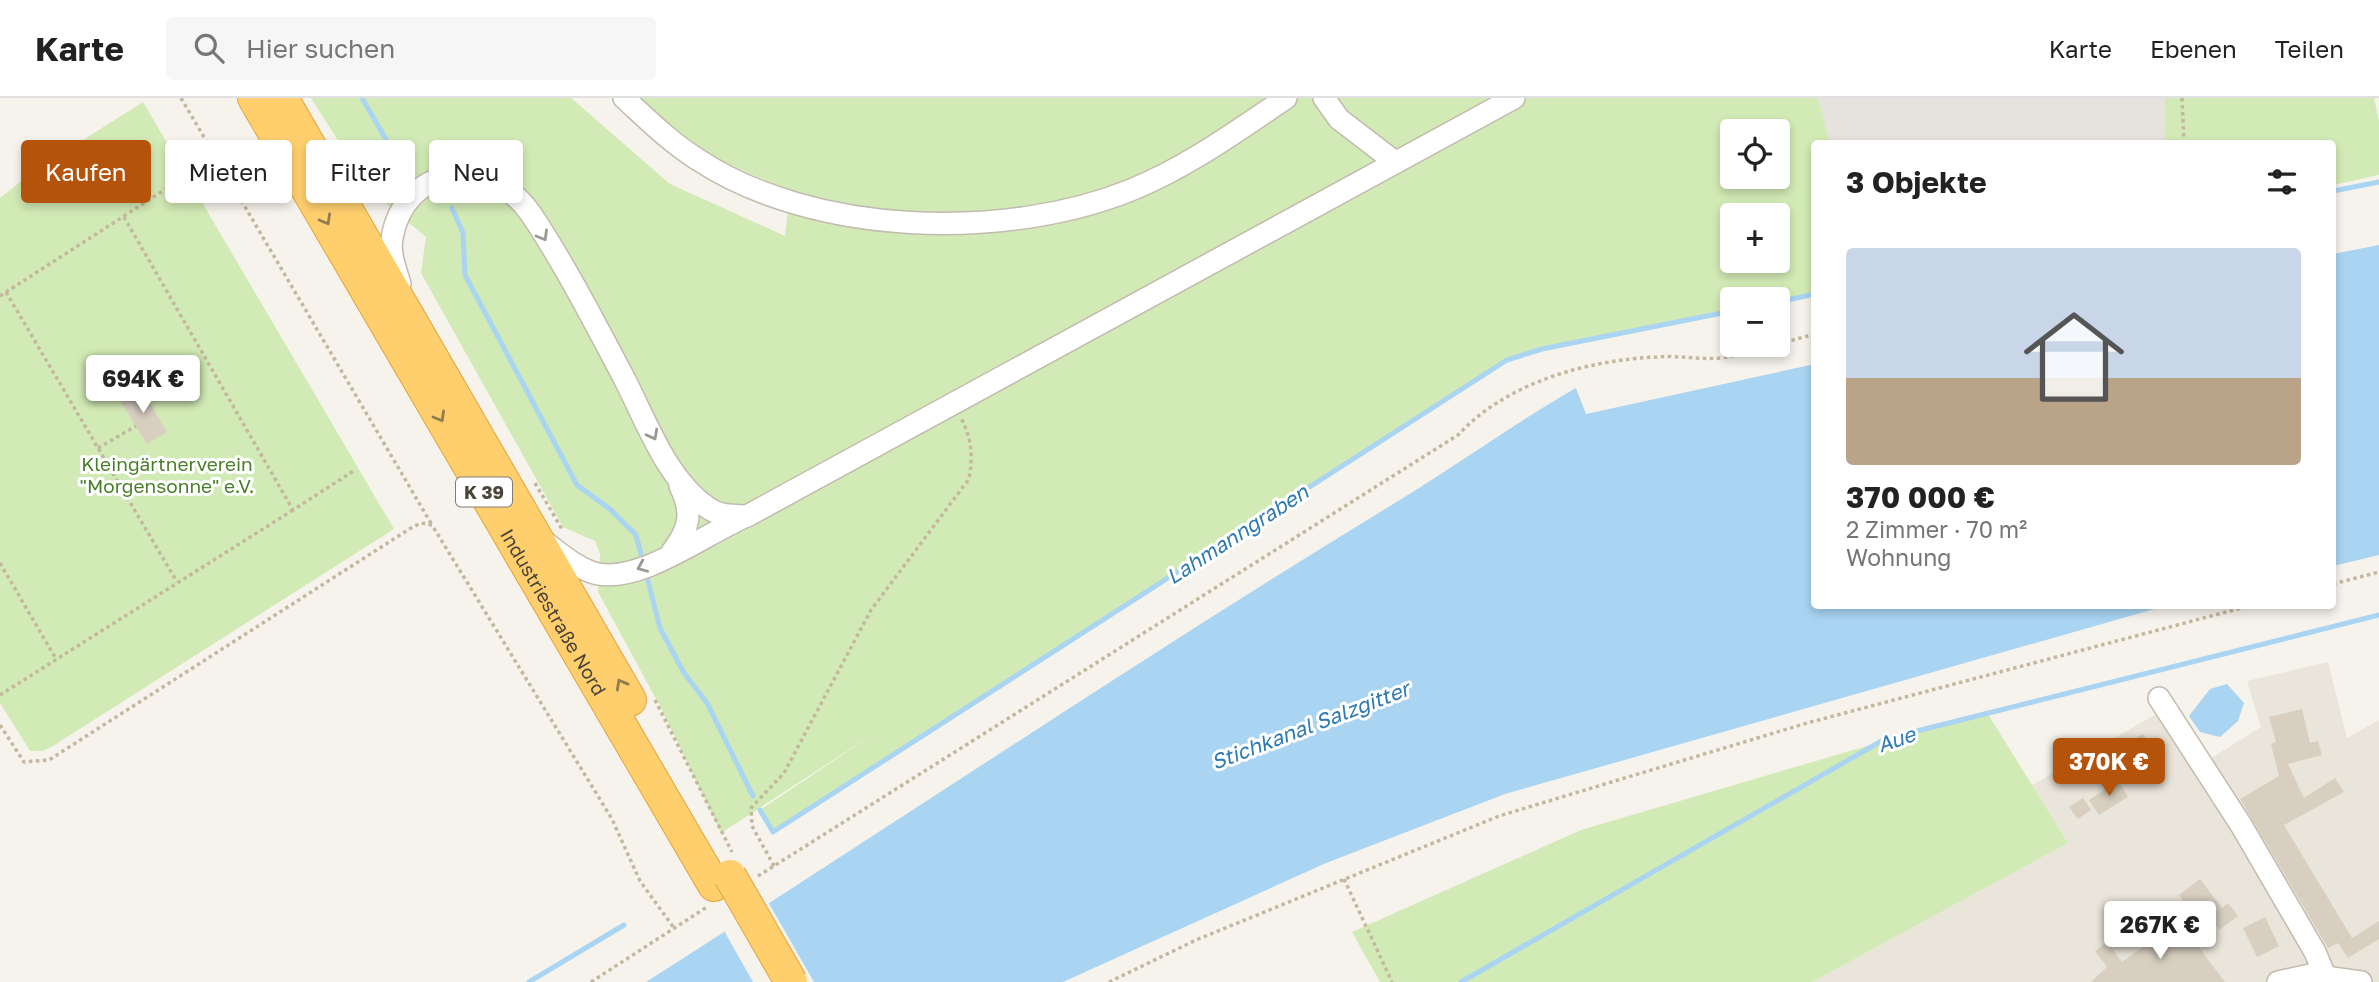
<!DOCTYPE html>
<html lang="de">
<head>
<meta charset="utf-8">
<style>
	:root { --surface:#fff; --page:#f6f6f6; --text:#222; --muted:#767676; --line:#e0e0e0; --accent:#b45309 }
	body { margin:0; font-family:"Golos Text",sans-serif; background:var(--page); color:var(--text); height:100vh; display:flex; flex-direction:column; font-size:26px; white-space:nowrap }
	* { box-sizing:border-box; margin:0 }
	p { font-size:23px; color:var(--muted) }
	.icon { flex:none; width:38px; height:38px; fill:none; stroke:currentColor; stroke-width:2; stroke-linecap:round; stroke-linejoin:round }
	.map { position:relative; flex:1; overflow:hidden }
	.side { position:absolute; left:1811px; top:42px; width:525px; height:469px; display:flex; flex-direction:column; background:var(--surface); border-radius:7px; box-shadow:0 4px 10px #0003 }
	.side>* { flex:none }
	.banner { position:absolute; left:21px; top:42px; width:665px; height:63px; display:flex; gap:14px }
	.controls { position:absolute; left:1720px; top:21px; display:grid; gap:14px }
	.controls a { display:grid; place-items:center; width:70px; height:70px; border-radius:7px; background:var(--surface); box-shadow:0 4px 10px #0003; font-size:35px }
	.price { position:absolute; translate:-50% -60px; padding:0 16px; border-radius:7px; background:#fff; color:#222; font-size:23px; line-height:46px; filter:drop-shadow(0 2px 4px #0008) }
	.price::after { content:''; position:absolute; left:50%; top:42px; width:21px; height:16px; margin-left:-10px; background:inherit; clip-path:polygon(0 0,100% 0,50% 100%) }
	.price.current { background:var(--accent); color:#fff }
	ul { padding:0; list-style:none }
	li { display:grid; align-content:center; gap:14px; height:371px; padding:0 35px }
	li+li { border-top:2px solid var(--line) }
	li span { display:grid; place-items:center; height:217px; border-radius:7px; color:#555 }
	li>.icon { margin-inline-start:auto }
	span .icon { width:126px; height:126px; fill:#fffc; stroke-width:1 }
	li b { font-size:30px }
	h2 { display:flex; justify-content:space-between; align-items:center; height:84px; padding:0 35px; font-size:30px }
	.chip { padding:0 24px; border-radius:7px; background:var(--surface); box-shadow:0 4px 10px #0003; font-size:24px; line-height:63px }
	.chip.current { background:var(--accent); color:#fff }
	header { display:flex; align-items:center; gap:42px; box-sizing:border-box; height:98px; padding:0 35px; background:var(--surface); border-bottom:2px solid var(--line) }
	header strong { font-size:33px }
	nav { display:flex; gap:38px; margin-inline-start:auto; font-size:24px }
	.search { width:490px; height:63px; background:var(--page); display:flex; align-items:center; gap:18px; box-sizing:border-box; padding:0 24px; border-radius:7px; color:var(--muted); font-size:26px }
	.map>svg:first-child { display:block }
</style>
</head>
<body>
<header>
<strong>Karte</strong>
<div class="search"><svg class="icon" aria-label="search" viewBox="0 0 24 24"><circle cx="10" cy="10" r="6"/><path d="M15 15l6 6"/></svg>Hier suchen</div>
<nav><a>Karte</a><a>Ebenen</a><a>Teilen</a></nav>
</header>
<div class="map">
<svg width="2379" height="884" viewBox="0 0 2379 884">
	<rect width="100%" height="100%" fill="#f6f3ec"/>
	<path fill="#eae5da" d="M2328,564L2347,640L2379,622V884H1812L2068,745L2032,687L2174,606L2208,662L2261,629L2247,583Z"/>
	<path fill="#e6e2dd" d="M1818,0H2165V45H1830Z"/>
	<g fill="#d2eab5" fill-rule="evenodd">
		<path d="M311,0H571L670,86L785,138L790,93L706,56L638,0H1818L1830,45L1815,46V196L1778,204V201H1732V213L1542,251L1507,262L773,734L760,712L878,633L721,735L661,610L598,494L600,456L595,443L563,429L421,175L426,139L369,91ZM1732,33H1778V79H1732ZM1732,117H1778V163H1732Z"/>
		<path d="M2165,0H2374L2379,23V77L2333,87V46L2165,45Z"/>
		<path d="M143,4L394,431L53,648L43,653H30L0,605V100L34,73Z"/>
		<path d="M1986,613L2068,745L1812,884H1380L1352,834L1581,732Z"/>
	</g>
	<g fill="#a9d4f2">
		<path d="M2379,147V457L2333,468V156Z"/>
		<path d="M1815,266V508H2165L1505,696L1326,765L1063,884H646C899,723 1147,556 1403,400C1462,364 1516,324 1576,290L1586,316Z"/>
		<path d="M2227,586L2244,605L2238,623L2220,639L2200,634L2189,618L2210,591Z"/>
	</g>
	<path fill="#f6f3ec" d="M767,802L814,884H753L723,831Z"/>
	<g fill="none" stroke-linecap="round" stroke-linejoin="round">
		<g stroke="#a9d4f2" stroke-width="5">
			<path d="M362,0L391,50L413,56"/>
			<path d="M2333,93L2379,84"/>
			<path d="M452,110L463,135L465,177L577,387L611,412L636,437L641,456"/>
			<path d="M1778,204L1815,196"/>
			<path d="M646,475L660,530L684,575L707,605L753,698"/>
			<path d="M760,712L773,734L1507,262L1542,251L1732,213"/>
			<path d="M529,884L624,827"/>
			<path d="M1461,884L1885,641L2379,517"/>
		</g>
	</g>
	<g fill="#d8cfc1">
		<path d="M140,288L167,334L147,346L119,301Z"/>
		<path d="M2302,611L2310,645L2318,643L2322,657L2288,666L2304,700L2335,680L2344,694L2284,727L2352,840L2379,823V841L2348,860L2338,845L2328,850L2240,701L2279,678L2271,646L2276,644L2269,619Z"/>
		<path d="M2143,636L2158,660L2124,680L2107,654Z"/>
		<path d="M2118,683L2128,699L2099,717L2089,702Z"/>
		<path d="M2083,700L2091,712L2078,721L2069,709Z"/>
		<path d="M2200,781L2222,810L2228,805L2238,818L2219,832L2206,814L2197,821L2179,797Z"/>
		<path d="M2265,819L2279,848L2257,859L2243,830Z"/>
		<path d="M2179,823L2225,884H2091L2107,869L2095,853L2107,844L2122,864Z"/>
	</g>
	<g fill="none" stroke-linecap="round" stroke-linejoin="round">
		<g stroke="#c2bbae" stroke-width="24">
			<g id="minor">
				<path d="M624,0C648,22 670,44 697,61C813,138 1005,143 1131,92C1186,70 1237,33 1286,0"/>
				<path d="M1324,0L1339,21L1395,64"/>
				<path d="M400,186C396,172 389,155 392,140C405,65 491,58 531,116C564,165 597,229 625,282C647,325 667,382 708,410C720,418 730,417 743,418"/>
				<path d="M543,443C559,454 578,472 598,476C643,484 706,435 747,418L1514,0"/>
				<path d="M672,454C690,430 693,415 680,388"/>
				<path d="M2159,600L2241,727L2315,854L2325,878"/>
				<path d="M2278,884L2310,877L2361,884"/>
			</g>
		</g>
		<g stroke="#e0a43c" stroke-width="34">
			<g id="highway">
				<path id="s1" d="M254,0L714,787"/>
				<path d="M282,0L630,602"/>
			</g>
		</g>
		<g stroke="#c4b79f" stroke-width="3.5" stroke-dasharray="3.5 3.5" stroke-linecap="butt">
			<path d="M181,0L432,427"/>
			<path d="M2182,0L2184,46"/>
			<path d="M124,119L293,412L355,372"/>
			<path d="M6,194L177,484"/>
			<path d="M0,198L183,80"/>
			<path d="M1778,246L1815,236"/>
			<path d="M98,350L136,328"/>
			<path d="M535,385L563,433"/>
			<path d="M0,465L56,561"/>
			<path d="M2333,486L2379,474"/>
			<path d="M0,597L293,412"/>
			<path d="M655,602L732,754"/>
			<path d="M0,627L24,664L49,662L411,430L421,425L432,427L612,721L640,783L674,830"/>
			<path d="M774,768L752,728L751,710L784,675L871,512L969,381C973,358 972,341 961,320"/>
			<path d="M758,778L1458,337C1507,284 1588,262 1657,259C1680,257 1705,263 1727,259C1743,256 1758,251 1774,247"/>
			<path d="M1344,781L1392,884"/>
			<path d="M591,884L707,809"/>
			<path d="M1109,884L1196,842L1499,718L1807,625L2249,508"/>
		</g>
		<use href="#minor" stroke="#fff" stroke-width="21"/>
		<use href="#highway" stroke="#ffcf6e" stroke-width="32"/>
		<g stroke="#e0a43c" stroke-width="34" stroke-linecap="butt">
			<path id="highway-bridge" d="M730,778L791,884"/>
		</g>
		<use href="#highway-bridge" stroke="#ffcf6e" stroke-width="32"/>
	</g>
	<defs><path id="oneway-chevron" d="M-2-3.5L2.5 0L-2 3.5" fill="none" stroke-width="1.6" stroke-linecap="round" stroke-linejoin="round" transform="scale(1.75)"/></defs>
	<g stroke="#937c4e">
		<use href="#oneway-chevron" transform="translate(326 122) rotate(60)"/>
		<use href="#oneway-chevron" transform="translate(440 319) rotate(60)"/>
		<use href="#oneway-chevron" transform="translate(621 586) rotate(-119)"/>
	</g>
	<g stroke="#9c9892">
		<use href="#oneway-chevron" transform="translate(543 138) rotate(60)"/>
		<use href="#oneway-chevron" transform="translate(653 337) rotate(62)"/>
		<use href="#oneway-chevron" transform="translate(642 469) rotate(157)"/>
	</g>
	<g text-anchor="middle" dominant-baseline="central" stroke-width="6" stroke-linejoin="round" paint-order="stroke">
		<rect fill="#fff" stroke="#817c74" stroke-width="2" x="456" y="379.5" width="56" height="29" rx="5"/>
		<g font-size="18" font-weight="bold" fill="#4b4439">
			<text x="484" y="394">K 39</text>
		</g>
		<g font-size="19" fill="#4a7f2a" stroke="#fff">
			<text x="167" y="365">Kleingärtnerverein<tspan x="167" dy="22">"Morgensonne" e.V.</tspan></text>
		</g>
		<g font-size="19" fill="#4b4439" stroke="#fff">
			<text stroke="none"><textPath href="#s1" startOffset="595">Industriestraße Nord</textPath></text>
		</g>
		<g font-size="21" font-style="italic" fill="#2e7ab2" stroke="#fff">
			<text transform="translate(1237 436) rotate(-33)">Lahmanngraben</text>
			<text transform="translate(1310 627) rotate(-21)">Stichkanal Salzgitter</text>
			<text transform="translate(1896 641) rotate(-19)">Aue</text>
		</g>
	</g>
</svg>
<div class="controls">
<a><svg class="icon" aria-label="locate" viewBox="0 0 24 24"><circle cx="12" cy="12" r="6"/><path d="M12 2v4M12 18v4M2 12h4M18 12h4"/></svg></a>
<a>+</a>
<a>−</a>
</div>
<b class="price" style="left:143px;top:317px">694K €</b>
<b class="price current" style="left:2109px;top:700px">370K €</b>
<b class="price" style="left:2160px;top:863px">267K €</b>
<div class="banner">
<a class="chip current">Kaufen</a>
<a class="chip">Mieten</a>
<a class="chip">Filter</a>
<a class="chip">Neu</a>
</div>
<section class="side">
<h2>3 Objekte<svg class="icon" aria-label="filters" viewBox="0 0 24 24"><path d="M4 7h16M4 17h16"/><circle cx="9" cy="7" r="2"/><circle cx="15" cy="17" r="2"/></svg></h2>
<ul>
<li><span style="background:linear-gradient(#c9d6e8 60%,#b9a48a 0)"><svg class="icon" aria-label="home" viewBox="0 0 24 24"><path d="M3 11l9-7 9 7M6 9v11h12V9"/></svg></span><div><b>370 000 €</b><p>2 Zimmer · 70 m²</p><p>Wohnung</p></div></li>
</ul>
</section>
</div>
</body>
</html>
